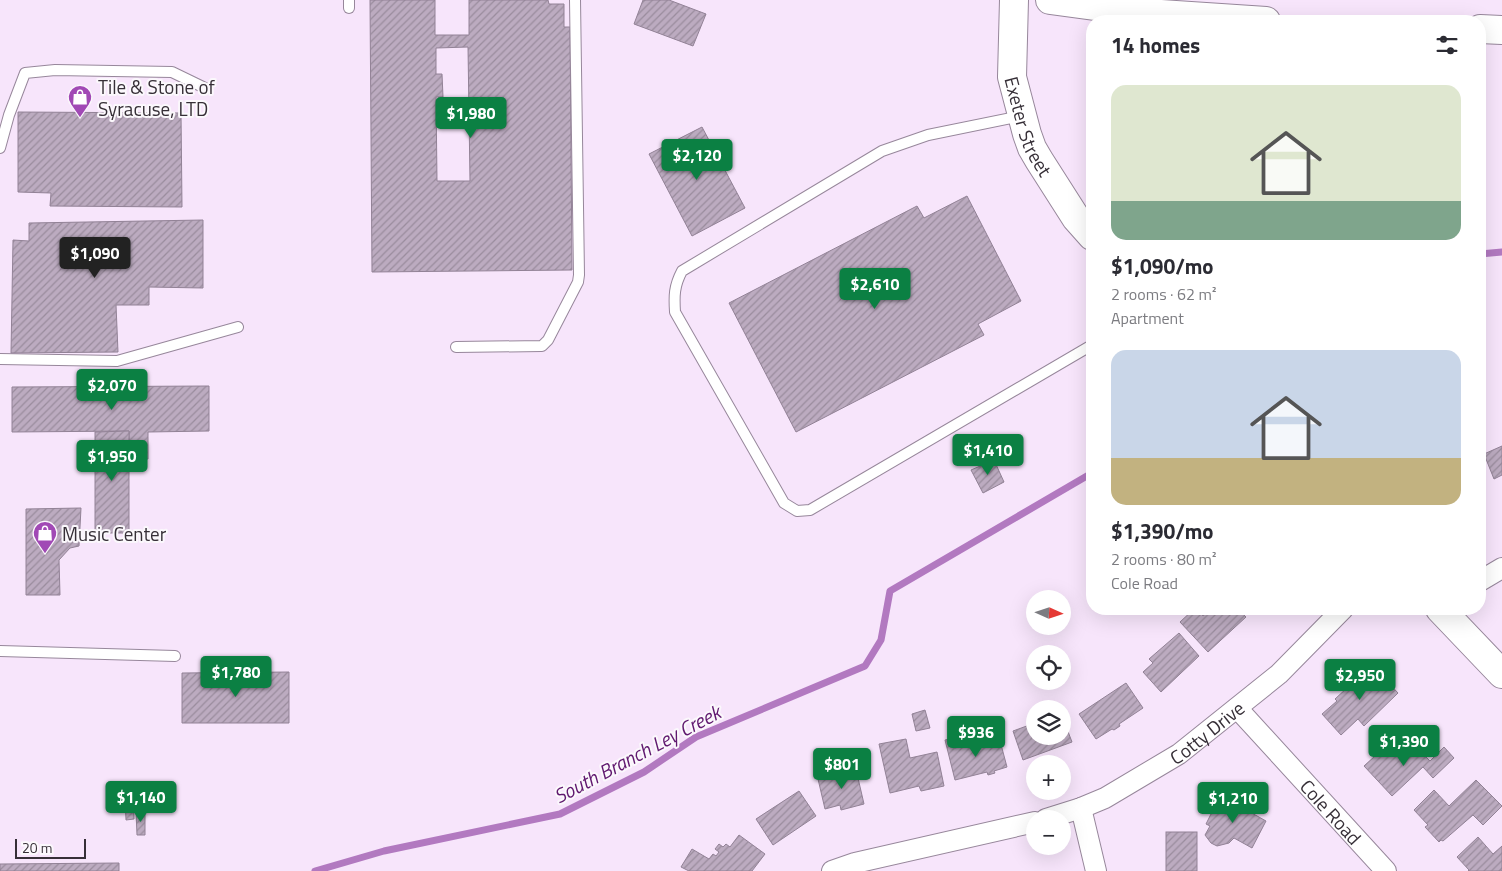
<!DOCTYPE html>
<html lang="en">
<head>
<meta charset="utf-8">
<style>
	:root { --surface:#fff; --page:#f7f7f7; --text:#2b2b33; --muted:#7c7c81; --accent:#0b8043 }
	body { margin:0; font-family:"Titillium Web",sans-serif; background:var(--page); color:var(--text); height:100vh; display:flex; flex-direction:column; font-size:19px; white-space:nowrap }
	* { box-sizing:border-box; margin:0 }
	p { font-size:16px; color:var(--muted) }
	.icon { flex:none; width:28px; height:28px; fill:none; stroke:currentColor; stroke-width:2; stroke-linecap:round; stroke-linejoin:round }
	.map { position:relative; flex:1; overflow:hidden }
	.sheet { position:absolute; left:1086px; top:15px; width:400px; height:600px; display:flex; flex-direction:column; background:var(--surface); border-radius:20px; box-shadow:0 5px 20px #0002 }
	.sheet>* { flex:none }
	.needle { width:32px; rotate:93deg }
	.controls { position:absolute; left:1026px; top:590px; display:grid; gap:10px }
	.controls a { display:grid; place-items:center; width:45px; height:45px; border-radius:50%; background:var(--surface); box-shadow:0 5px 20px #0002; font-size:25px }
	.scale { position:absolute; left:15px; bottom:12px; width:71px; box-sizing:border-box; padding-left:5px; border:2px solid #362f37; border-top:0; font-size:14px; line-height:18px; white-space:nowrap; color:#362f37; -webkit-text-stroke:4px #fbf8fc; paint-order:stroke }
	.price { position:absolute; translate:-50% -42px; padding:0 11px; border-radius:5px; background:var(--accent); color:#fff; font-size:16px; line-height:32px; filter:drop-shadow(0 1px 2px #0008) }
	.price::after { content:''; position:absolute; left:50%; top:30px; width:15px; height:11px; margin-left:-8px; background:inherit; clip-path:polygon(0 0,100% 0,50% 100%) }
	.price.on { background:#222; color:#fff }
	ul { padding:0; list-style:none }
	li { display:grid; align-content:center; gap:10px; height:265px; padding:0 25px }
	li span { display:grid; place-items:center; height:155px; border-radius:15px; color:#555 }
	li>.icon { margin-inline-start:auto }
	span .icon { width:90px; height:90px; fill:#fffc; stroke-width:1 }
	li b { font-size:21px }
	h2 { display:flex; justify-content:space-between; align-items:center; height:60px; padding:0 25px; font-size:21px }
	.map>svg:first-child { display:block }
</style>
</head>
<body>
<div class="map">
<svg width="1502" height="871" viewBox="0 0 1502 871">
	<defs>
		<pattern id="building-hatch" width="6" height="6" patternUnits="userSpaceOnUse" patternTransform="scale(1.25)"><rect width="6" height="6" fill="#bcabc0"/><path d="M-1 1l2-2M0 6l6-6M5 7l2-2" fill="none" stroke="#9a8c9d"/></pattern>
	</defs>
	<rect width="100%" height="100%" fill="#f7e5fb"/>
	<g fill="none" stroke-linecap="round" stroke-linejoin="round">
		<g stroke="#b279c0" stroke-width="7">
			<path d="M1480,254L1502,252"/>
			<path d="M315,871L384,851L560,814L644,772L696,737L865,666L881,640L890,591L1092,473"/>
		</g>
	</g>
	<g fill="url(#building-hatch)" stroke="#928296" fill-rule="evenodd">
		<path d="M370,0H435V35H469V0H548L549,4H564V27H570L572,270L372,272ZM468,47L470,181H437L436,97H443L442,74H436V48Z"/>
		<path d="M643,0H669L706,14L693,46L634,24Z"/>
		<path d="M18,112L181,113L182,207L50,206L51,193L18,192Z"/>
		<path d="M702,127L745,208L692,236L649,154Z"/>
		<path d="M967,196L1021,301L978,324L984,335L796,432L729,303L917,206L924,218Z"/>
		<path d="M203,220V288L149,287V305H116L118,352L11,353L13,240L29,241V223Z"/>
		<path d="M209,386V431L148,432V459H129V431L12,432V387Z"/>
		<path d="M129,431V533H95V432Z"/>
		<path d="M1502,446V475L1494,479L1484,454Z"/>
		<path d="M994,460L1004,482L983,493L971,470Z"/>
		<path d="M81,508L79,546L70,548L59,560L60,595H26V509Z"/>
		<path d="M1194,609H1197L1203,616L1211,609H1238L1246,617L1208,652L1180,622Z"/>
		<path d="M1179,633L1199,656L1161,692L1143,672L1153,663L1149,659Z"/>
		<path d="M1372,665L1398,693L1364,726L1358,719L1341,735L1322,714L1337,701L1335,699Z"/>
		<path d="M289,672V723H182V673Z"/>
		<path d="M1126,683L1143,708L1119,724L1120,726L1114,730L1112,729L1096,739L1079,714Z"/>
		<path d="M925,710L930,728L916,731L912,714Z"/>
		<path d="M1062,716L1072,742L1023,760L1013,731L1035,723V736H1062Z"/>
		<path d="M999,737L1007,767L994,771L995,773L988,775L987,772L955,780L945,740L953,738L955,748Z"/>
		<path d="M906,739L910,758L937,752L944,786L921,791L919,786L890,793L879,744Z"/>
		<path d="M1387,745L1404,763L1418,749L1430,761L1444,747L1454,758L1433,778L1423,767L1392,796L1364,766Z"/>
		<path d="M860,769L863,777L858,778L864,804L841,810L840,805L825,809L818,779Z"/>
		<path d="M1476,780L1502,806L1483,825L1473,815L1443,841L1441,840L1439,842L1425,827L1428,825L1414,810L1434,790L1449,806Z"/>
		<path d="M799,791L816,816L773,845L756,819Z"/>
		<path d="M133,796L134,819L126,820L125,797Z"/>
		<path d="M1220,796L1245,809L1248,803L1253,806L1250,812L1266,821L1252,848L1234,838L1229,843L1217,846L1211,843L1205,835L1210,826L1206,824Z"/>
		<path d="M136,811H145V835H137Z"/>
		<rect x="1166" y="832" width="31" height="39"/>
		<path d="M739,835L765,854L752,871H689L681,867L692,849L709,859L713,854L716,856L719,852L715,849L719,844L723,847L726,844L730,847Z"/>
		<path d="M1478,837L1493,854L1502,846V871H1468L1469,870L1457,857Z"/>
		<path d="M119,863V871H0V864Z"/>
	</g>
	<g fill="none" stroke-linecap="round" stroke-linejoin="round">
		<g stroke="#97879b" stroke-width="12">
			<g id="lane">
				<path d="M349,8V0"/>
				<path d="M1021,116L928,135L882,151L682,271C674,286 674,296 675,312L784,503L797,511L810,510L1092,345"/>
				<path d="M0,148L9,115L25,73L55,70L172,72L205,88"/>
				<path d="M456,347L542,346L548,340L578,282L579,275L575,0"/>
				<path d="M0,359L117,361L238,327"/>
				<path d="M0,651L175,656"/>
			</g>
		</g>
		<g stroke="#97879b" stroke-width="22">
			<g id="street">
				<path d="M1480,581L1502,568"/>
				<path id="s1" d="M1237,708L1386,871"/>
				<path d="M1081,808L1096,871"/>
				<path id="s2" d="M1046,819L1081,808L1105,798L1179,754L1279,674L1343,609"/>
				<path d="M832,871L855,863L1035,822"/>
			</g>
		</g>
		<g stroke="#97879b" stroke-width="30">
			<g id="secondary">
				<path id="s3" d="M1014,0L1012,77L1027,134L1032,148L1039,160L1076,218L1092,236"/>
				<path d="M1440,609L1502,674"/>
			</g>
		</g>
		<g stroke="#97879b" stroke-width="30">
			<g id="primary">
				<path d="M1050,0L1146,13L1266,21"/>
				<path d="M1480,29L1502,30"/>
			</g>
		</g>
		<use href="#lane" stroke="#fff" stroke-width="10"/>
		<use href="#street" stroke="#fff" stroke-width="20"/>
		<use href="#secondary" stroke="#fff" stroke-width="28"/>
		<use href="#primary" stroke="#fff" stroke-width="28"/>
	</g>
	<defs>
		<g id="shop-pin" transform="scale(1.25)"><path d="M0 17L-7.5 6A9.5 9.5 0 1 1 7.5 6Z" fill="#a149b5" stroke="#fbf8fc"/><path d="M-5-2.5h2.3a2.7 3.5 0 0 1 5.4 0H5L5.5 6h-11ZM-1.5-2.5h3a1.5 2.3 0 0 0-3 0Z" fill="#fff"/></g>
	</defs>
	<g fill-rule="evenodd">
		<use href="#shop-pin" x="80" y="97"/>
		<use href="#shop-pin" x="45" y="533"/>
	</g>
	<g text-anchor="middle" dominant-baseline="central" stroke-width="4" stroke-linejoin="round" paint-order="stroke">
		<g font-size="19" fill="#362f37" stroke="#fbf8fc" text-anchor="start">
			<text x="98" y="86">Tile &amp; Stone of<tspan x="98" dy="22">Syracuse, LTD</tspan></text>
			<text x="62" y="533">Music Center</text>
		</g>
		<g font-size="19" fill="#362f37" stroke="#fbf8fc">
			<text stroke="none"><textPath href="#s3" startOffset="129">Exeter Street</textPath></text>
			<text stroke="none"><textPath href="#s2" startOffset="184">Cotty Drive</textPath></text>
			<text stroke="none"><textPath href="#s1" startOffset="140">Cole Road</textPath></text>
		</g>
		<g font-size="20" font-style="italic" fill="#60186f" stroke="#fbf8fc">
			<text transform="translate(637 754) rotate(-28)">South Branch Ley Creek</text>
		</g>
	</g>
</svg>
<div class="controls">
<a><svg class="needle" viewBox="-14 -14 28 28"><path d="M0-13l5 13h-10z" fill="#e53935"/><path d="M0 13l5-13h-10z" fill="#7c7c81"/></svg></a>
<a><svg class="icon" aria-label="locate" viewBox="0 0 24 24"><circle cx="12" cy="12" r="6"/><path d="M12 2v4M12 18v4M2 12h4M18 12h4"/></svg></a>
<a><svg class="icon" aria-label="layers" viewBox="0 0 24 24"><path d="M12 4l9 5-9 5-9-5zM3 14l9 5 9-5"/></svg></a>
<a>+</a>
<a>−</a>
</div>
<div class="scale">20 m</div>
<b class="price" style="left:471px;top:139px">$1,980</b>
<b class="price" style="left:697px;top:181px">$2,120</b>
<b class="price on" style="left:95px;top:279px">$1,090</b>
<b class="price" style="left:875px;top:310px">$2,610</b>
<b class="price" style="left:112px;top:411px">$2,070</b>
<b class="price" style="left:988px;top:476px">$1,410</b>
<b class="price" style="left:112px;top:482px">$1,950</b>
<b class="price" style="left:236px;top:698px">$1,780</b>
<b class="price" style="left:1360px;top:701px">$2,950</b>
<b class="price" style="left:976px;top:758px">$936</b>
<b class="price" style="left:1404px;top:767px">$1,390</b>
<b class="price" style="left:842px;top:790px">$801</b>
<b class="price" style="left:141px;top:823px">$1,140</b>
<b class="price" style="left:1233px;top:824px">$1,210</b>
<section class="sheet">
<h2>14 homes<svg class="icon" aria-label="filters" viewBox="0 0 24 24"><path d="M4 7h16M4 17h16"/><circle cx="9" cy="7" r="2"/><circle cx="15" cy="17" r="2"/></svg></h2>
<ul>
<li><span style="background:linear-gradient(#dfe7d0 75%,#7fa58c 0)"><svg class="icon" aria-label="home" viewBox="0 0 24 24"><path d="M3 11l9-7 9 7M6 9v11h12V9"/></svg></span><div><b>$1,090/mo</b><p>2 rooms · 62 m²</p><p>Apartment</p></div></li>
<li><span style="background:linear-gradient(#c9d6e8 70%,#c2b280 0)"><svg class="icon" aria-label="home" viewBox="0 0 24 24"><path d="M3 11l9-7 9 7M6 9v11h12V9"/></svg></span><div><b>$1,390/mo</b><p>2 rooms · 80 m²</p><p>Cole Road</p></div></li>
</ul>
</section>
</div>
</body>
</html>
